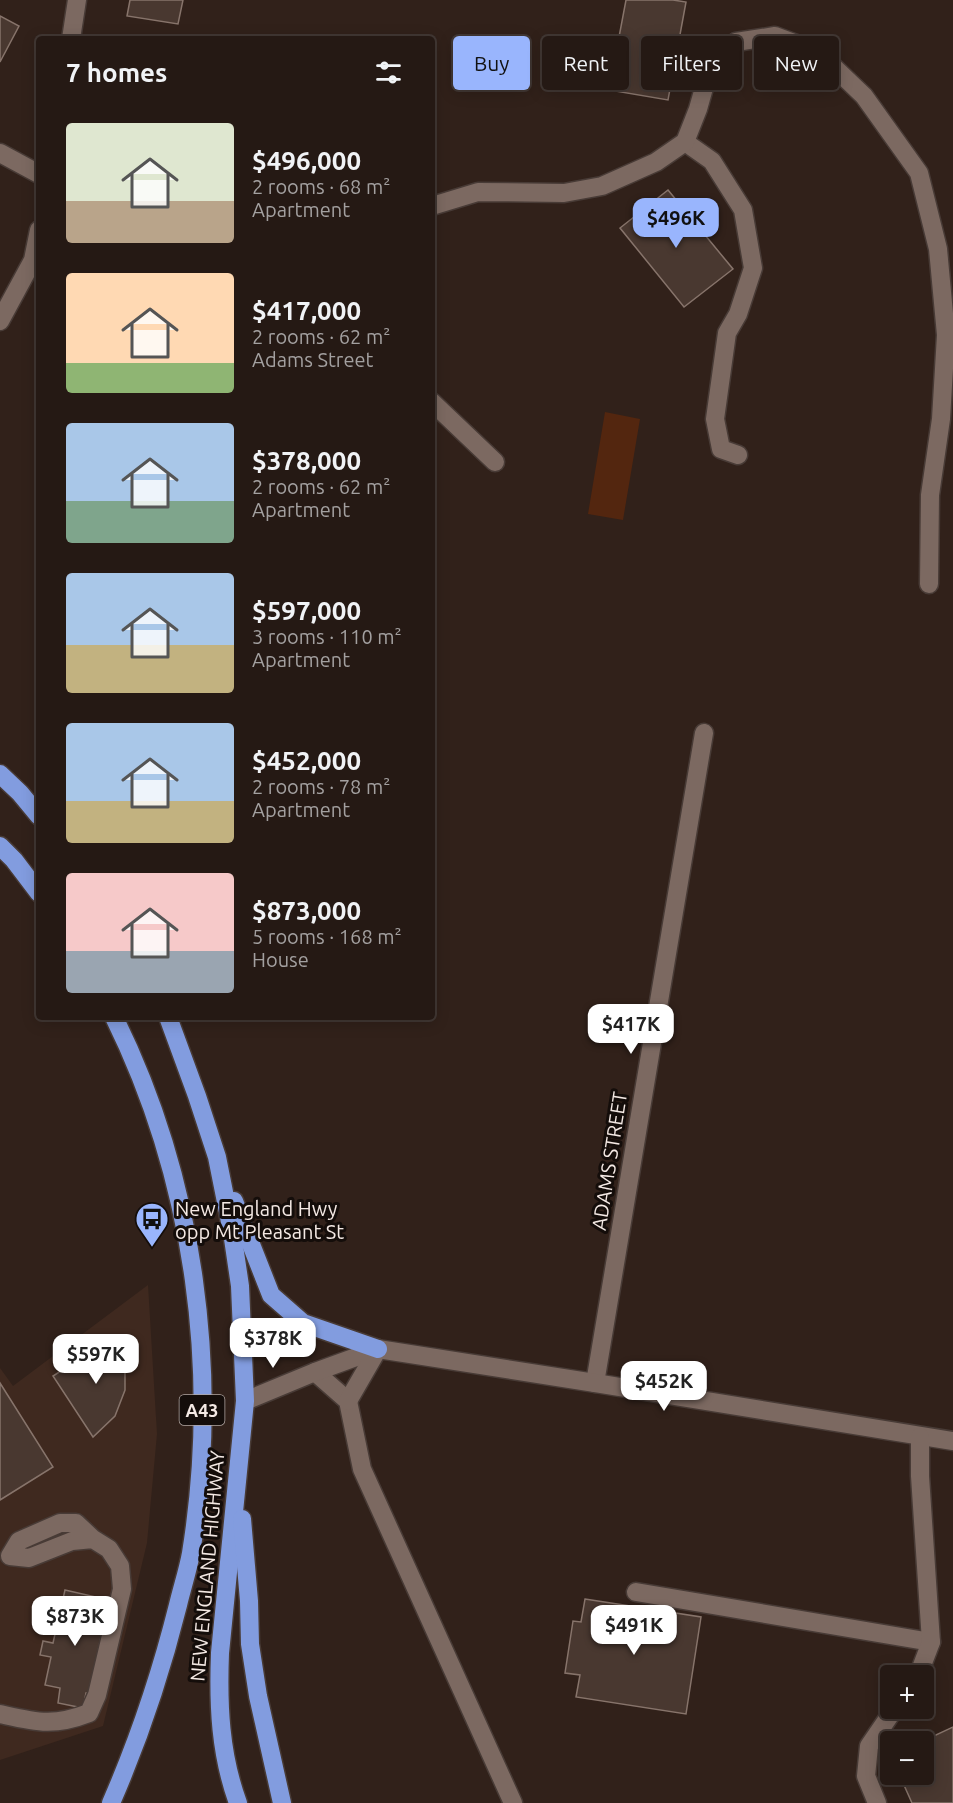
<!DOCTYPE html>
<html lang="en">
<head>
<meta charset="utf-8">
<style>
	:root { --surface:#251914; --page:#2d221d; --text:#f1f3f6; --muted:#a3a0a0; --line:#423834; --accent:#99b5fd }
	body { margin:0; font-family:Ubuntu,sans-serif; background:var(--page); color:var(--text); height:100vh; display:flex; flex-direction:column; font-size:22px; white-space:nowrap }
	* { box-sizing:border-box; margin:0 }
	p { font-size:20px; color:var(--muted) }
	.icon { flex:none; width:33px; height:33px; fill:none; stroke:currentColor; stroke-width:2; stroke-linecap:round; stroke-linejoin:round }
	.map { position:relative; flex:1; overflow:hidden }
	.panel { position:absolute; left:36px; top:36px; width:399px; height:984px; display:flex; flex-direction:column; background:var(--surface); border-radius:6px; box-shadow:0 3px 15px #0003,0 0 0 2px var(--line) }
	.panel>* { flex:none }
	.top-card { position:absolute; left:453px; top:36px; width:410px; height:54px; display:flex; gap:12px }
	.fabs { position:absolute; left:880px; top:1665px; display:grid; gap:12px }
	.fabs a { display:grid; place-items:center; width:54px; height:54px; border-radius:6px; background:var(--surface); box-shadow:0 3px 15px #0003,0 0 0 2px var(--line); font-size:30px }
	.price { position:absolute; translate:-50% -51px; padding:0 14px; border-radius:12px; background:#fff; color:#222; font-size:20px; line-height:39px; filter:drop-shadow(0 2px 3px #0008) }
	.price::after { content:''; position:absolute; left:50%; top:36px; width:18px; height:14px; margin-left:-9px; background:inherit; clip-path:polygon(0 0,100% 0,50% 100%) }
	.price.current { background:var(--accent); color:#111 }
	ul { padding:0; list-style:none }
	li { display:flex; align-items:center; gap:18px; height:150px; padding:0 30px }
	li span { display:grid; place-items:center; flex:none; width:168px; height:120px; border-radius:6px; color:#555 }
	li>.icon { margin-inline-start:auto }
	span .icon { width:72px; height:72px; fill:#fffc; stroke-width:1 }
	li b { font-size:26px }
	h2 { display:flex; justify-content:space-between; align-items:center; height:72px; padding:0 30px; font-size:26px }
	.pill { padding:0 21px; border-radius:6px; background:var(--surface); box-shadow:0 3px 15px #0003,0 0 0 2px var(--line); font-size:21px; line-height:54px }
	.pill.current { background:var(--accent); color:#111 }
	.map>svg:first-child { display:block }
</style>
</head>
<body>
<div class="map">
<svg width="953" height="1803" viewBox="0 0 953 1803">
	<rect width="100%" height="100%" fill="#31211a"/>
	<path fill="#3f291f" d="M148,1285L157,1434L147,1543L103,1726L0,1760V1368L13,1386Z"/>
	<path fill="#53260f" d="M605,412L640,419L623,520L588,514Z"/>
	<g fill="#493830" stroke="#87746b" stroke-width="1.5">
		<path d="M130,0H183L178,24L127,16Z"/>
		<path d="M626,0H673L686,2L668,100L609,90Z"/>
		<path d="M0,16L19,26L0,62Z"/>
		<path d="M668,190L733,269L684,307L620,228Z"/>
		<path d="M114,1337L125,1360V1390L115,1416L93,1437L53,1376Z"/>
		<path d="M0,1383L53,1467L0,1500Z"/>
		<path d="M65,1590L109,1600L89,1693H86L83,1708L58,1703L60,1688L45,1685L51,1657L40,1655L43,1641L53,1643Z"/>
		<path d="M585,1599L701,1617L686,1714L576,1697L580,1675L565,1673L573,1621L581,1622Z"/>
		<path d="M953,1727V1803H912L899,1774H924V1742H921Z"/>
	</g>
	<g fill="none" stroke-linecap="round" stroke-linejoin="round">
		<g stroke="#483b36" stroke-width="21">
			<g id="minor">
				<path d="M71,39L77,0"/>
				<path d="M685,142L712,161L743,210L753,268L738,314L727,333L715,419L721,449L738,455"/>
				<path d="M0,153L39,174"/>
				<path d="M432,206L478,192L564,193L602,186L656,162L685,142L698,109L711,63L736,42L775,36L818,52L864,96L919,173L938,249L946,335L941,419L930,495L929,584"/>
				<path d="M0,321L33,260L39,230"/>
				<path d="M432,402L495,462"/>
				<path d="M315,1372L348,1401L362,1469L513,1803"/>
				<path d="M595,1383L704,733"/>
				<path d="M245,1401L315,1372L378,1349L595,1383L953,1441"/>
				<path d="M348,1401L378,1349"/>
				<path d="M636,1592L931,1642"/>
				<path d="M918,1676L931,1642L920,1476V1437"/>
				<path d="M0,1714C36,1722 53,1727 89,1713L97,1695L122,1589L120,1566L109,1549L93,1539L72,1541L29,1558L10,1556L19,1541L60,1523H76L93,1539"/>
				<path d="M877,1803L866,1776L869,1746L895,1708"/>
			</g>
		</g>
		<g stroke="#483b36" stroke-width="21">
			<g id="highway">
				<path d="M0,774L20,793L39,816"/>
				<path d="M0,846L14,860L39,893"/>
				<path d="M168,1017L197,1096L217,1157L232,1232L240,1286L245,1401L220,1653C218,1705 220,1754 238,1803"/>
				<path d="M234,1201L271,1295L303,1323L378,1349"/>
				<path d="M242,1519L249,1601L250,1644L258,1696L282,1803"/>
				<path d="M111,1803C139,1739 161,1673 178,1605C182,1588 188,1570 191,1553C220,1373 195,1181 114,1017"/>
			</g>
		</g>
		<use href="#minor" stroke="#7c6961" stroke-width="18"/>
		<use href="#highway" stroke="#829cdf" stroke-width="18"/>
	</g>
	<defs>
		<g id="bus-pin" transform="scale(1.725)"><path d="M0 17L-7.5 6A9.5 9.5 0 1 1 7.5 6Z" fill="#99b5fd" stroke="#140d0a"/><path d="M-5-6H5V4H4V6H2V4H-2V6H-4V4H-5ZM-3.5-4V0h7V-4ZM-3.5 1.2v1.5H-2V1.2ZM2 1.2v1.5H3.5V1.2Z" fill="#111"/></g>
	</defs>
	<g fill-rule="evenodd">
		<use href="#bus-pin" x="152" y="1219"/>
	</g>
	<g text-anchor="middle" dominant-baseline="central" stroke-width="6" stroke-linejoin="round" paint-order="stroke">
		<rect fill="#140d0a" stroke="#b1a7a3" stroke-width="1.5" x="179.5" y="1395" width="45" height="30" rx="4.5"/>
		<g font-size="18" font-weight="bold" fill="#f4e9e4">
			<text x="202" y="1410">A43</text>
		</g>
		<g font-size="20" fill="#f4e9e4" stroke="#140d0a">
			<text transform="translate(609 1161) rotate(-81)">ADAMS STREET</text>
			<text transform="translate(207 1566) rotate(-85)">NEW ENGLAND HIGHWAY</text>
		</g>
		<g font-size="20" fill="#f4e9e4" stroke="#140d0a" text-anchor="start">
			<text x="175" y="1208">New England Hwy<tspan x="175" dy="23">opp Mt Pleasant St</tspan></text>
		</g>
	</g>
</svg>
<div class="fabs">
<a>+</a>
<a>−</a>
</div>
<b class="price current" style="left:676px;top:249px">$496K</b>
<b class="price" style="left:631px;top:1055px">$417K</b>
<b class="price" style="left:273px;top:1369px">$378K</b>
<b class="price" style="left:96px;top:1385px">$597K</b>
<b class="price" style="left:664px;top:1412px">$452K</b>
<b class="price" style="left:75px;top:1647px">$873K</b>
<b class="price" style="left:634px;top:1656px">$491K</b>
<div class="top-card">
<a class="pill current">Buy</a>
<a class="pill">Rent</a>
<a class="pill">Filters</a>
<a class="pill">New</a>
</div>
<section class="panel">
<h2>7 homes<svg class="icon" aria-label="filters" viewBox="0 0 24 24"><path d="M4 7h16M4 17h16"/><circle cx="9" cy="7" r="2"/><circle cx="15" cy="17" r="2"/></svg></h2>
<ul>
<li><span style="background:linear-gradient(#dfe7d0 65%,#b9a48a 0)"><svg class="icon" aria-label="home" viewBox="0 0 24 24"><path d="M3 11l9-7 9 7M6 9v11h12V9"/></svg></span><div><b>$496,000</b><p>2 rooms · 68 m²</p><p>Apartment</p></div></li>
<li><span style="background:linear-gradient(#ffd9b3 75%,#8fb573 0)"><svg class="icon" aria-label="home" viewBox="0 0 24 24"><path d="M3 11l9-7 9 7M6 9v11h12V9"/></svg></span><div><b>$417,000</b><p>2 rooms · 62 m²</p><p>Adams Street</p></div></li>
<li><span style="background:linear-gradient(#a9c7e8 65%,#7fa58c 0)"><svg class="icon" aria-label="home" viewBox="0 0 24 24"><path d="M3 11l9-7 9 7M6 9v11h12V9"/></svg></span><div><b>$378,000</b><p>2 rooms · 62 m²</p><p>Apartment</p></div></li>
<li><span style="background:linear-gradient(#a9c7e8 60%,#c2b280 0)"><svg class="icon" aria-label="home" viewBox="0 0 24 24"><path d="M3 11l9-7 9 7M6 9v11h12V9"/></svg></span><div><b>$597,000</b><p>3 rooms · 110 m²</p><p>Apartment</p></div></li>
<li><span style="background:linear-gradient(#a9c7e8 65%,#c2b280 0)"><svg class="icon" aria-label="home" viewBox="0 0 24 24"><path d="M3 11l9-7 9 7M6 9v11h12V9"/></svg></span><div><b>$452,000</b><p>2 rooms · 78 m²</p><p>Apartment</p></div></li>
<li><span style="background:linear-gradient(#f6c9c9 65%,#9aa5b1 0)"><svg class="icon" aria-label="home" viewBox="0 0 24 24"><path d="M3 11l9-7 9 7M6 9v11h12V9"/></svg></span><div><b>$873,000</b><p>5 rooms · 168 m²</p><p>House</p></div></li>
</ul>
</section>
</div>
</body>
</html>
